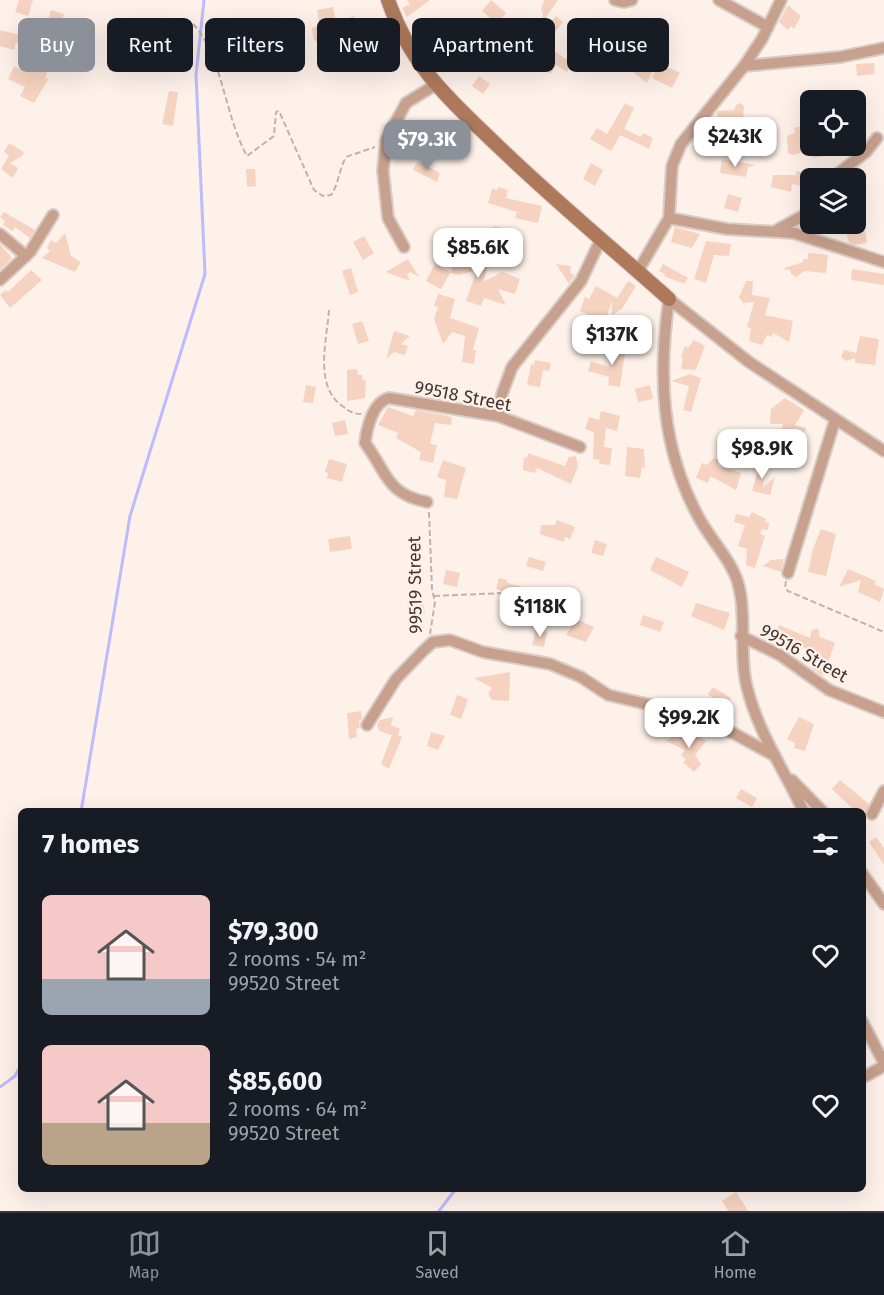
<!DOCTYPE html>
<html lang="en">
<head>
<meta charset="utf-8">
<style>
	:root { --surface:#171b24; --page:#242831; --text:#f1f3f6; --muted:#9ea1a6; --line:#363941; --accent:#8c9099 }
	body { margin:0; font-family:"Fira Sans",sans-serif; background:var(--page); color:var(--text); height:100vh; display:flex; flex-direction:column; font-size:22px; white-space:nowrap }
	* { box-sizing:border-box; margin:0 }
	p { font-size:20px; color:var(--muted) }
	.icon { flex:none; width:33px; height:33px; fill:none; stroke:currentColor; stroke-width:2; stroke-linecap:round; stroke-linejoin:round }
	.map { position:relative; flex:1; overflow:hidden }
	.side { position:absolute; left:18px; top:808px; width:848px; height:384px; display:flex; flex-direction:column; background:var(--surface); border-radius:9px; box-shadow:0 6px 24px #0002 }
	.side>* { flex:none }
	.guide { position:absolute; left:18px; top:18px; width:849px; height:54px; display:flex; gap:12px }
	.buttons { position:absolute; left:800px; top:90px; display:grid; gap:12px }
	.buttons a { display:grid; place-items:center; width:66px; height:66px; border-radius:9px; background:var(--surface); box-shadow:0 6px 24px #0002; font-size:30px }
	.price { position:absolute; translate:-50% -51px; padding:0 14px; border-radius:12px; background:#fff; color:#222; font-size:20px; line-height:39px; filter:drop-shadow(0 2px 3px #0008) }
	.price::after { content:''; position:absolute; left:50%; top:36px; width:18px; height:14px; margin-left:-9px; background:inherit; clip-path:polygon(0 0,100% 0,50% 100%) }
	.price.selected { background:var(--accent); color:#fff }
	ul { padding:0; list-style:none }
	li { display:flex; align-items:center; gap:18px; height:150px; padding:0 24px }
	li span { display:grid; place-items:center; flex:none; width:168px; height:120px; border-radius:9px; color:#555 }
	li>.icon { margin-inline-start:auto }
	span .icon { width:72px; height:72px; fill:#fffc; stroke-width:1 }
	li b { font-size:26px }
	h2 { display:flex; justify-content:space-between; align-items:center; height:72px; padding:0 24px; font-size:26px }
	.tag { padding:0 21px; border-radius:9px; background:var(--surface); box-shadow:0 6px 24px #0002; font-size:21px; line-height:54px }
	.tag.selected { background:var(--accent); color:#fff }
	.tabs { display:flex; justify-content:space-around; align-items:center; height:84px; border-top:2px solid var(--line); background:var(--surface); font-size:16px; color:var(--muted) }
	.tabs a { display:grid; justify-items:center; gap:3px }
	.tabs .selected { color:var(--accent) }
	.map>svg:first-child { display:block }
</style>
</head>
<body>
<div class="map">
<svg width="884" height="1211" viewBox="0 0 884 1211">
	<rect width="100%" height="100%" fill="#fef1ea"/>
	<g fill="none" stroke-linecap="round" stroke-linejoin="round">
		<g stroke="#bebbfd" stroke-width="3">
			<path d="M81,812L130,516L205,274L196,75L204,0"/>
			<path d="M0,1087L15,1076L21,1065"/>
			<path d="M439,1211L455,1190"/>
		</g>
	</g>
	<g fill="#f6d3c0">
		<path d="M19,0H33L28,16L15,12Z"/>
		<path d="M407,0H430L407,17L402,8L410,4Z"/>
		<path d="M491,0L506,13L497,24L482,11Z"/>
		<path d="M544,0H558L542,23L543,12L541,10Z"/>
		<path d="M788,5L801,16L794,29L791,26L788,30L779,22Z"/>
		<path d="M333,7L336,22L354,16L361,36L371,48L376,59L362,65L351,45L348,32L332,43L330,38L314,41L312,28L320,26L317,10Z"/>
		<path d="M51,10L64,14L60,27L47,23Z"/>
		<path d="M556,16L563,22L550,39V48L572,63L567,72L556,65L551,74L541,67L546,58L533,46L545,35L543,32Z"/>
		<path d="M77,18L86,20L80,45L76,44Z"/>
		<path d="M635,24L646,29L648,25L663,30L657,44L644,38L639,43L628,39Z"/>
		<path d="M22,27L30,29L28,38L41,42L40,49L16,43L14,50L0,46V30L20,35Z"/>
		<path d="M58,40L71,43L67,58L55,55Z"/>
		<path d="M263,47L268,68L258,69L254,49Z"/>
		<path d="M31,61L48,68L45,79L49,78L34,103L20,96L25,87L8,79L14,66L27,72Z"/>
		<path d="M640,62L653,70L647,83L633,72Z"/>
		<path d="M659,63L680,73L672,88L652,78Z"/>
		<path d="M874,63L875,74L857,76L856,64Z"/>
		<path d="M479,76L490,84L483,94L472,86Z"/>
		<path d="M169,91L178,92L173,126L162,124Z"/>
		<path d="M625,103L634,108L624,129L641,137L643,133L653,138L649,149L620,135L611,151L590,139L597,128L607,134Z"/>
		<path d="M740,103L744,106L742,131L726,130V121H717V111L734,110L736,105Z"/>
		<path d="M810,124V146H824L827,155L813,158L810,146V150L793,155L788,153L787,136L795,133L794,128Z"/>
		<path d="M9,143L24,152L22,156L10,163L18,168L13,178L1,169L9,155L4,152Z"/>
		<path d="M722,159L756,165L748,167L746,177L720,173Z"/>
		<path d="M418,161L440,173L437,182L413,170Z"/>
		<path d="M591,163L603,170L595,186L583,179Z"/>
		<path d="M246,169H255L256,186L247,187Z"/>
		<path d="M796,171L804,172L803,186L792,184L791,192L771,187L773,175H796Z"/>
		<path d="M498,187L508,190L506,198L542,206L538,223L515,218L517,212L488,203L492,189L497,190Z"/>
		<path d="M728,194L742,198L738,212L724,208Z"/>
		<path d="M4,212L35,230L30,238L15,227L13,231L3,225L5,221L0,217Z"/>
		<path d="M864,222L867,243L854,245L849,243L847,235L841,232L838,225Z"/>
		<path d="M494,226L510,230L506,243L490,239Z"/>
		<path d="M675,227L700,234L692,248L671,242Z"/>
		<path d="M65,233L71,256L81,262L75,272L42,258L50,251L47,248L51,240L56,243Z"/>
		<path d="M364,236L374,253L363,260L353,242Z"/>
		<path d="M706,241L731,244L729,256L714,255L706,283L694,279Z"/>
		<path d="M0,244L12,258L0,270Z"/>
		<path d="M479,247L493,251L483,282L502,272L520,279L515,294L498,289L506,305L484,298L481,306L466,301L477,270L459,275L450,273L441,289L426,281L435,264L450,272L456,262L473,266Z"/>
		<path d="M808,253L828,255L826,273L804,271L796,277L791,274L790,270L782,269L803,262V259H808Z"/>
		<path d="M408,259L419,277L410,272L407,274L410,281L386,272Z"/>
		<path d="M556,264L571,266L570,273L575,275L569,284Z"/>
		<path d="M663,264L688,278L684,284L664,276L665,274L659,271Z"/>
		<path d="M351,268L358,292L350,295L342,271Z"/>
		<path d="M852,269L884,274V285L851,280Z"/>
		<path d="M31,270L42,280L10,308L0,295L6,290L8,292Z"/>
		<path d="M628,281L636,286L622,309L612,315V301L606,318L593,326L588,324L587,314L580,311L585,297L589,299L596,286L617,298Z"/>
		<path d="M746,281H753L752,295L770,298L765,315L793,321L789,342L773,333L772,337L767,335L762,345L749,341L751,328L747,327L754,302L743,303L739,297Z"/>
		<path d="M438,294L455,299L450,318L479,328L473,350H476L474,364L462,362L465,336L452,332L443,344L434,319L438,307L434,306Z"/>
		<path d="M362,321L369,341L358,344L352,324Z"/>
		<path d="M394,331L410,336L401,344L408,346L405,355L394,352L386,359Z"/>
		<path d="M860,336L879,339L875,365L855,363V358L846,361L841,357L844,350L856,353Z"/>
		<path d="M694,340L705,346L696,370L681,369L683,358L681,357L685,346L688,348Z"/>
		<path d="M610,346L626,347L620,387L608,385L609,377L588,371L591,361L609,367Z"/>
		<path d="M535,360L551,363L549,371L543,370L540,387L527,385L531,364L534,365Z"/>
		<path d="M357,369L358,375H362L363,381L366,380L365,398L347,401V370Z"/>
		<path d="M690,374L701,378L691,412L683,410L689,386L671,381Z"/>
		<path d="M306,385L316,387L313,403L303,402Z"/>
		<path d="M650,385L653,399L638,402L635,389Z"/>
		<path d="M785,398L804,410L795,425L806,428L801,443L788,439L778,464L771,461L773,456L762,453L765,442L776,446L783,424H770L771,409Z"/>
		<path d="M388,407L413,416L416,410L452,417L451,425L435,423L430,444L437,445L433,463L419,460L421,452L396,438L398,433L378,425Z"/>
		<path d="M601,411L620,416L617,431L606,428L604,447L612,448L610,465L599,464L600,460L593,459L594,432L585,429L589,417L599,420Z"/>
		<path d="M345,420L348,434L335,436L332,423Z"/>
		<path d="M627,447L644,449L645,468L642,467L640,478L625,476Z"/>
		<path d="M528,453L565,466L569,457L576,456L578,467L571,484L537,468L535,473L523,470L524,457L527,458Z"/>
		<path d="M762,456L766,457L763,487L775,477L770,495L752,491Z"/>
		<path d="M714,458L718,460V466L741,473L736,490L710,476L708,483L696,478L702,463L707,465Z"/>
		<path d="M329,459L347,464L342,482L327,478L328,473L325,472Z"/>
		<path d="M443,460L466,468L457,499L444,497L446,480L437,477Z"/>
		<path d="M752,512L766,519L765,522L769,523L768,530L762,529L760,534L765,536L755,568L746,565L747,549L738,546L745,525L734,522L736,514L749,517Z"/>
		<path d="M557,520L575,527L570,539L565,537L564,542L540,534L541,525H555Z"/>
		<path d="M821,529L836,534L826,576L808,572L813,549Z"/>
		<path d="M350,536L352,549L330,552L328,539Z"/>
		<path d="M595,540L607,544L603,556L591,553Z"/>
		<path d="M529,557L546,562L543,571L526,566Z"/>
		<path d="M656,557L689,572L682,587L650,570Z"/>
		<path d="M784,559L781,572L763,566L771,560Z"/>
		<path d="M848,569L876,581L874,584L884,589L880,602L858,592L861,580L839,587Z"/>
		<path d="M446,570L460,573L457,587L443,584Z"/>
		<path d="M499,578L507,580V583L534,590L531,603L515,599L516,595L496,589Z"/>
		<path d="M423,603L425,613L408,616L407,605Z"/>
		<path d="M696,603L730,613L724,630L691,616Z"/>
		<path d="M643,615L664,622L660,632L640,625Z"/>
		<path d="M576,619L594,627L586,642L566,635Z"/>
		<path d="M779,625L810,638L812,630L818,628L820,637L835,643L823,676L813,669L816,653L776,635Z"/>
		<path d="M536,629L547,632L544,647L532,645Z"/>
		<path d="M510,672L509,701L492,700L488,694L492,688L474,678Z"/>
		<path d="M713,687L731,698L725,707L708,694Z"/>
		<path d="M457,695L468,699L461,719L450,715Z"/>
		<path d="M361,711L362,719L359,721L360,728L356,729L357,737L349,739L347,713Z"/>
		<path d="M393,717L391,725L400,729L398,735L402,737L389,769L381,764L392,735L379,731L377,725L380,720Z"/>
		<path d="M799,717L814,724L805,751L794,748L795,743L787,739Z"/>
		<path d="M693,731L706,741L695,755L701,764L694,772L683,762L686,760L681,755L685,750L666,741L678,733L686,741Z"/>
		<path d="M431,732L445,736L438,750L427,746Z"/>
		<path d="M840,780L869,804L865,816L862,812L854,810L832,789Z"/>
		<path d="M741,789L757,798L752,807L736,798Z"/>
		<path d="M876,837L884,848V865L869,842Z"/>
		<path d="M736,1192L748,1211H728L722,1201Z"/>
	</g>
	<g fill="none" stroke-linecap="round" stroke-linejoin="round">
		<g stroke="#d8ccc5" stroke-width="14">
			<g id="street">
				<path d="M615,0L624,2L632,0"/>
				<path d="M719,0L768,27"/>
				<path d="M744,66L840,57L884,48"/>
				<path d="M832,178L866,152L877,138"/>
				<path d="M669,218L727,229L794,233L884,262"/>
				<path d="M777,230L810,212"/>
				<path d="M0,234L26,256"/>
				<path d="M404,247L388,218L383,171L386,140L406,103L435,85"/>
				<path d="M638,271L669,218L672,166L681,144L744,66L762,39L781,0"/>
				<path d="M0,280L30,252L53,215"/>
				<path d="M669,299C658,375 661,447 698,516C709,538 731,559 738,583C747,615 739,650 746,683C756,729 784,770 804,812"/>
				<path d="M669,299L749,362L884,451"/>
				<path d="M498,416L502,394L512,367L581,281L601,239"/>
				<path d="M427,502C386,494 387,472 365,443C367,427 373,402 389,398L498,416L580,447"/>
				<path d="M788,573L835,420"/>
				<path d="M741,636L780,655L829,690L884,712"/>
				<path d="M367,725L396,679L424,650L433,642L450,640L483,652L550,664L581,677L608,695L672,710L733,733L775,756"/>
				<path d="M792,780L823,812"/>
				<path d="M872,814L884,791"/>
				<path d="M862,873L884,904"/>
				<path d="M862,1021L884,1063"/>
				<path d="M862,1078L884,1066"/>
			</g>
		</g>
		<g stroke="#d8ccc5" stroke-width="16">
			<path id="secondary" d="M388,0C411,67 449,99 499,147C554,200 612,248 669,299"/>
		</g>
		<g stroke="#beb3ad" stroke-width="2" stroke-dasharray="6 3" stroke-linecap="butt">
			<path d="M185,28L193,24C222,54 225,117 247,156L274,136L276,112L279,111L314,190L323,196L331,195C339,184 339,169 346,157L375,147"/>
			<path d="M329,310C327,339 314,385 341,405C349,411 352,414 362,414"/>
			<path d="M429,512L432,589L435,602L430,634"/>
			<path d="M786,581L785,588L788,591L884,632"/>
			<path d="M434,596L503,593"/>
		</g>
		<use href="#street" stroke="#c7a18d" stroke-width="10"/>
		<use href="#secondary" stroke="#ae795b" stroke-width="14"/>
	</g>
	<g text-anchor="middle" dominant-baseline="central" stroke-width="4.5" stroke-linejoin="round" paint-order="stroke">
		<g font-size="18" fill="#403733" stroke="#fef1ea">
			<text transform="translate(463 396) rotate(11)">99518 Street</text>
			<text transform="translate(415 585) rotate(-91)">99519 Street</text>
			<text transform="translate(804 653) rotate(30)">99516 Street</text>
		</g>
	</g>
</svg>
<div class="buttons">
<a><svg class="icon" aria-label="locate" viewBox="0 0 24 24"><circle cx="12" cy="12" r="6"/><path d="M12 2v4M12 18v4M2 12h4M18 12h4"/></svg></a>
<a><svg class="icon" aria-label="layers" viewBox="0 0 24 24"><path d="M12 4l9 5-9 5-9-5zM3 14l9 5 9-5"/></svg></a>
</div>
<b class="price" style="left:735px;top:168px">$243K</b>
<b class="price selected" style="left:427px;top:171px">$79.3K</b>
<b class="price" style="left:478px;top:279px">$85.6K</b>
<b class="price" style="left:612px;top:366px">$137K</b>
<b class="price" style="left:762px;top:480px">$98.9K</b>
<b class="price" style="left:540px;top:638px">$118K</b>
<b class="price" style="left:689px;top:749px">$99.2K</b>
<div class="guide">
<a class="tag selected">Buy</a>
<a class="tag">Rent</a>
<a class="tag">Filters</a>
<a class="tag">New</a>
<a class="tag">Apartment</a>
<a class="tag">House</a>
</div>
<section class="side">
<h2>7 homes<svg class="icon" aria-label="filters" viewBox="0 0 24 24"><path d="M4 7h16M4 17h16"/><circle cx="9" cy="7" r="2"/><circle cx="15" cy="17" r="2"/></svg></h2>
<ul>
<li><span style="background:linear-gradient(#f6c9c9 70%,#9aa5b1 0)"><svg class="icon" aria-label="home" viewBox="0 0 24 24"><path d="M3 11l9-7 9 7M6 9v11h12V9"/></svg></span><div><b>$79,300</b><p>2 rooms · 54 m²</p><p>99520 Street</p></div><svg class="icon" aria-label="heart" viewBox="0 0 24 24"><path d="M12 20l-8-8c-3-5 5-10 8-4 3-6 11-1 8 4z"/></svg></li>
<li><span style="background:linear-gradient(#f6c9c9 65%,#b9a48a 0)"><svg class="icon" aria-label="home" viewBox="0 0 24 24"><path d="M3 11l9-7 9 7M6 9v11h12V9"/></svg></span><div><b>$85,600</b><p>2 rooms · 64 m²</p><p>99520 Street</p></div><svg class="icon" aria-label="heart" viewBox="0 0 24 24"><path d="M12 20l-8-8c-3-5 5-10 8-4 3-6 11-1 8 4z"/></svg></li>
</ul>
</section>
</div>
<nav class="tabs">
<a class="selected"><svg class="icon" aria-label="map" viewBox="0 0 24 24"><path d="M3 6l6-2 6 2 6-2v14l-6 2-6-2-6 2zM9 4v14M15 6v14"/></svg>Map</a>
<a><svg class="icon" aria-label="saved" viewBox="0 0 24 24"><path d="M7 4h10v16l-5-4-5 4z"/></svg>Saved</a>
<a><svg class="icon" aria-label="home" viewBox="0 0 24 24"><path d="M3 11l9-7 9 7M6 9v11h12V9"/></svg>Home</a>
</nav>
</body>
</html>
